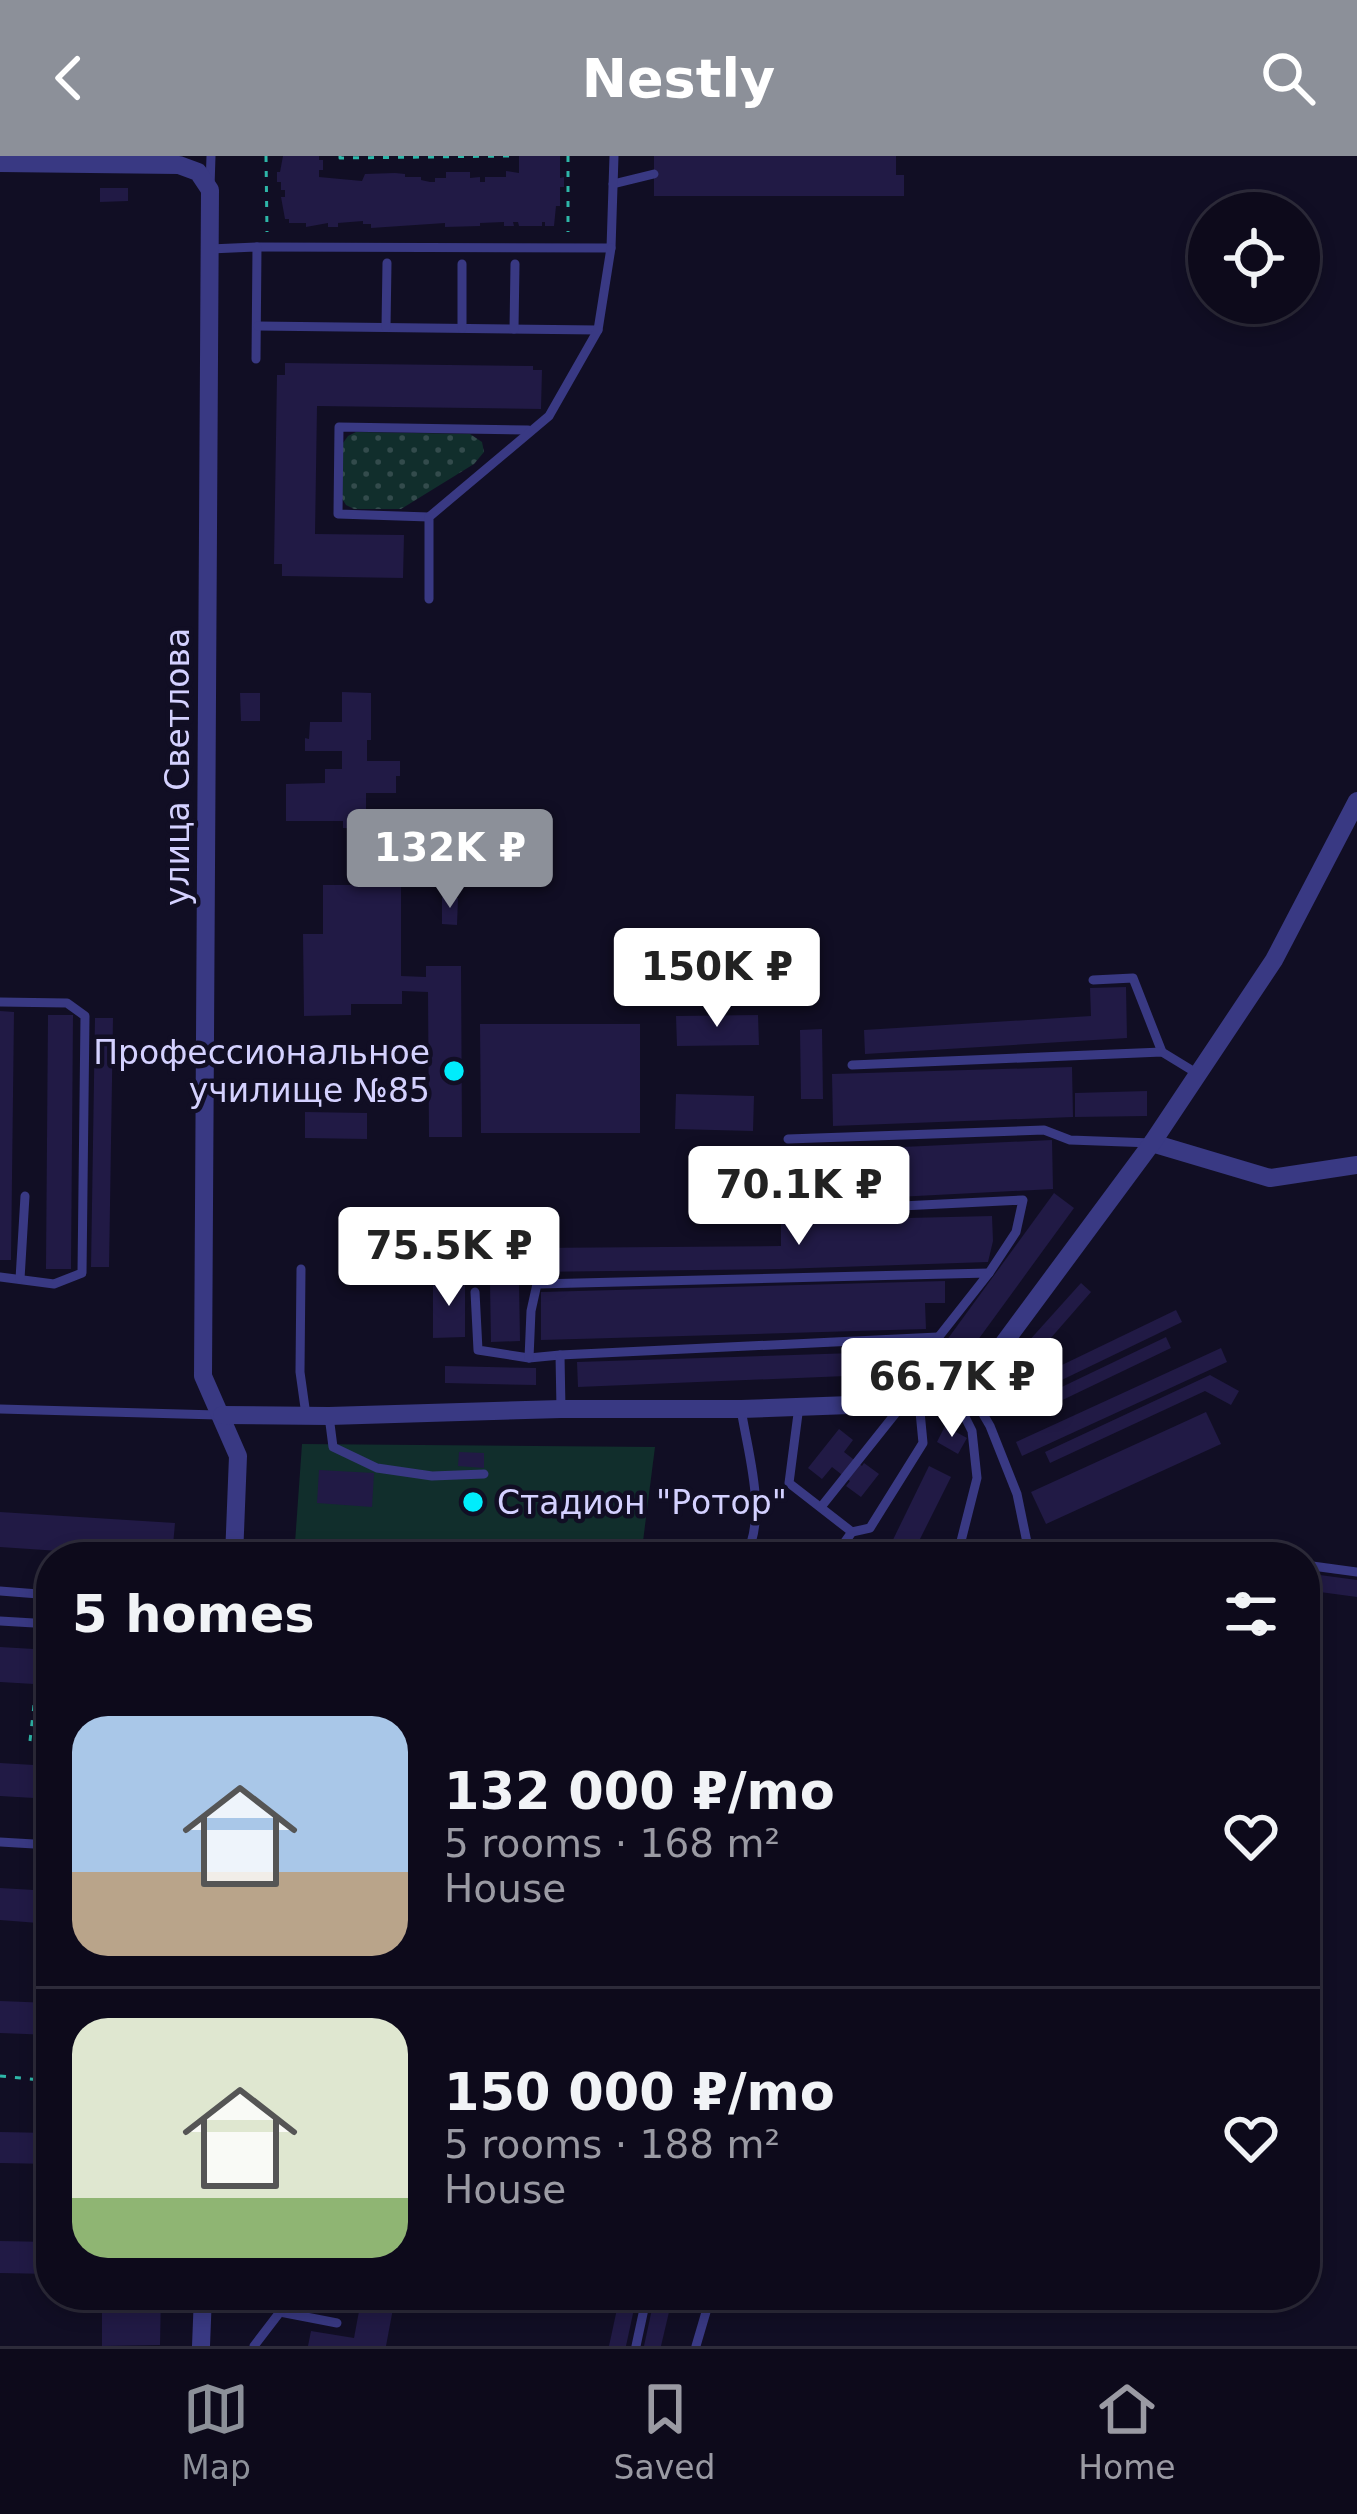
<!DOCTYPE html>
<html lang="en">
<head>
<meta charset="utf-8">
<style>
	:root { --surface:#0d0a1b; --page:#1b1828; --text:#f1f3f6; --muted:#9a9aa3; --line:#2d2b3a; --accent:#8c9099 }
	body { margin:0; font-family:"DejaVu Sans",sans-serif; background:var(--page); color:var(--text); height:100vh; display:flex; flex-direction:column; font-size:45px; white-space:nowrap }
	* { box-sizing:border-box; margin:0 }
	p { font-size:39px; color:var(--muted) }
	.icon { flex:none; width:66px; height:66px; fill:none; stroke:currentColor; stroke-width:2; stroke-linecap:round; stroke-linejoin:round }
	.map { position:relative; flex:1; overflow:hidden }
	.sheet { position:absolute; left:36px; top:1386px; width:1284px; height:768px; display:flex; flex-direction:column; background:var(--surface); border-radius:48px; box-shadow:0 6px 18px #0003,0 0 0 3px var(--line) }
	.sheet>* { flex:none }
	.buttons { position:absolute; left:1188px; top:36px; display:grid; gap:24px }
	.buttons a { display:grid; place-items:center; width:132px; height:132px; border-radius:50%; background:var(--surface); box-shadow:0 6px 18px #0003,0 0 0 3px var(--line); font-size:60px }
	.price { position:absolute; translate:-50% -102px; padding:0 27px; border-radius:12px; background:#fff; color:#222; font-size:39px; line-height:78px; filter:drop-shadow(0 3px 6px #0008) }
	.price::after { content:''; position:absolute; left:50%; top:72px; width:36px; height:27px; margin-left:-18px; background:inherit; clip-path:polygon(0 0,100% 0,50% 100%) }
	.price.selected { background:var(--accent); color:#fff }
	ul { padding:0; list-style:none }
	li { display:flex; align-items:center; gap:36px; height:300px; padding:0 36px }
	li+li { border-top:3px solid var(--line) }
	li span { display:grid; place-items:center; flex:none; width:336px; height:240px; border-radius:36px; color:#555 }
	li>.icon { margin-inline-start:auto }
	span .icon { width:144px; height:144px; fill:#fffc; stroke-width:1 }
	li b { font-size:51px }
	h2 { display:flex; justify-content:space-between; align-items:center; height:144px; padding:0 36px; font-size:51px }
	header { display:flex; justify-content:space-between; align-items:center; height:156px; padding:0 36px; background:var(--accent); color:#fff; font-size:54px; font-weight:700 }
	.tabs { display:flex; justify-content:space-around; align-items:center; height:168px; border-top:3px solid var(--line); background:var(--surface); font-size:33px; color:var(--muted) }
	.tabs a { display:grid; justify-items:center; gap:6px }
	.tabs .selected { color:var(--accent) }
	.map>svg:first-child { display:block }
</style>
</head>
<body>
<header><svg class="icon" aria-label="back" viewBox="0 0 24 24"><path d="M15 5l-7 7 7 7"/></svg>Nestly<svg class="icon" aria-label="search" viewBox="0 0 24 24"><circle cx="10" cy="10" r="6"/><path d="M15 15l6 6"/></svg></header>
<div class="map">
<svg width="1357" height="2190" viewBox="0 0 1357 2190">
	<defs>
		<pattern id="park-dots" width="8" height="8" patternUnits="userSpaceOnUse" patternTransform="scale(3)"><rect width="8" height="8" fill="#112e2c"/><path d="M2 2h.1M6 6h.1" fill="none" stroke="#334b4c" stroke-width="1.8" stroke-linecap="round"/></pattern>
	</defs>
	<rect width="100%" height="100%" fill="#110e24"/>
	<path fill="#112e2c" d="M302,1288L655,1291L641,1401H294Z"/>
	<path fill="url(#park-dots)" d="M356,276L470,278L482,286L484,296L474,308L401,353H354L346,349L341,341L343,287L348,280Z"/>
	<g fill="#211a45">
		<path d="M283,0H319V4H323V14H319V21L362,25L365,18L395,17L405,18V21H421V24L430,26H435V22H446V16H470V22L480,21V26H485V21H506V15L519,17V0H560V22L564,21V31H560V50H556L554,70H545V66H542V70H519L518,66H513L514,70H504V66L480,67V70L445,71V67L371,72V68H363V65L338,67V71H328V67L306,71V67H289V63H285L281,41H285V34H281V26H277V16H280Z"/>
		<path d="M654,0H896V19H904V40H654Z"/>
		<path d="M100,32H128V45L100,46Z"/>
		<path d="M285,207L533,210V214H542L541,253L317,250L315,378L404,379L403,422L282,420V408H274L277,219H285Z"/>
		<path d="M342,536L371,537V584H367V605H400V620H396V637H366V673L343,672V665H286V628L325,627V613H342V595H305V582L309,583L310,566H342Z"/>
		<path d="M240,537H260V565H241Z"/>
		<path d="M323,729H401V820L426,821V810H461L462,981H429L428,836L402,835V848H351V859L304,860L303,778H323Z"/>
		<path d="M442,741L458,742L457,769L442,768Z"/>
		<path d="M1126,831L1127,882L865,898L864,874L1091,860L1090,832Z"/>
		<path d="M0,855L14,856L11,1104H0Z"/>
		<path d="M48,859H73L71,1113H46Z"/>
		<path d="M758,859L759,889L677,890L676,860Z"/>
		<path d="M95,862H113L109,1111H91Z"/>
		<path d="M480,868H640V977H481Z"/>
		<path d="M822,873L823,943H801L800,874Z"/>
		<path d="M1072,911L1073,961L833,970L832,918Z"/>
		<path d="M1147,935V960L1075,961V937Z"/>
		<path d="M676,938L754,940L753,975L675,973Z"/>
		<path d="M305,956L367,957V983L305,982Z"/>
		<path d="M1052,984L1053,1033L800,1046L798,996Z"/>
		<path d="M1054,1037L1074,1052L956,1214L936,1199Z"/>
		<path d="M992,1060L993,1085L988,1106L780,1113L529,1116L530,1092L781,1090V1065Z"/>
		<path d="M527,1094L528,1125L519,1126L520,1185L491,1186L490,1127L494,1128L493,1095Z"/>
		<path d="M433,1124H465V1181L433,1182Z"/>
		<path d="M945,1125V1147H925L926,1173L541,1184V1136Z"/>
		<path d="M1081,1127L1091,1136L1029,1207L1018,1197Z"/>
		<path d="M1176,1154L1182,1166L1041,1234L1035,1222Z"/>
		<path d="M1166,1181L1171,1192L1050,1250L1045,1239Z"/>
		<path d="M1221,1192L1227,1206L1022,1300L1016,1286Z"/>
		<path d="M916,1195L918,1217L578,1231L577,1206Z"/>
		<path d="M445,1210L536,1212V1229L445,1227Z"/>
		<path d="M1210,1219L1239,1235L1231,1249L1205,1235L1050,1307L1045,1296Z"/>
		<path d="M1206,1256L1221,1288L1046,1368L1031,1336Z"/>
		<path d="M945,1270L967,1282L958,1298L937,1286Z"/>
		<path d="M839,1273L853,1284L844,1296L862,1310L864,1307L879,1318L861,1341L846,1330L850,1325L832,1311L822,1323L808,1312Z"/>
		<path d="M459,1296L484,1297V1312L458,1310Z"/>
		<path d="M929,1310L951,1321L911,1401H896L887,1396Z"/>
		<path d="M319,1314L374,1317L372,1351L317,1347Z"/>
		<path d="M0,1356L175,1367L172,1401H118V1399L0,1391Z"/>
		<path d="M1305,1417L1357,1424V1441L1305,1434Z"/>
		<path d="M0,1491L51,1494V1529L0,1526Z"/>
		<path d="M0,1607L51,1610V1643L0,1640Z"/>
		<path d="M0,1732L51,1735V1768L0,1764Z"/>
		<path d="M0,1845L51,1847V1879L0,1877Z"/>
		<path d="M0,1976L51,1977V2008L0,2007Z"/>
		<path d="M0,2085L51,2086V2118L0,2117Z"/>
		<path d="M102,2139H161L160,2189L102,2190Z"/>
		<path d="M362,2139L395,2142L386,2190H308L311,2175L354,2182Z"/>
		<path d="M620,2139H637L626,2190H609Z"/>
		<path d="M655,2139H673L661,2190H644Z"/>
	</g>
	<g fill="none" stroke-linecap="round" stroke-linejoin="round">
		<g stroke="#2eb6a8" stroke-width="3" stroke-dasharray="6 9" stroke-linecap="butt">
			<path d="M266,0L267,76"/>
			<path d="M340,0V2L510,0"/>
			<path d="M568,0V76"/>
			<path d="M30,1585L35,1540"/>
			<path d="M0,1920L51,1925"/>
		</g>
		<g stroke="#393983" stroke-width="9">
			<path d="M613,28L654,18"/>
			<path d="M210,31L211,0"/>
			<path d="M257,91L611,92L614,0"/>
			<path d="M210,93L257,91L256,203"/>
			<path d="M258,170L598,174"/>
			<path d="M386,171L387,107"/>
			<path d="M462,172V108"/>
			<path d="M514,173L515,108"/>
			<path d="M429,361L338,358L339,271L528,274"/>
			<path d="M429,443V361L549,260L598,174L611,92"/>
			<path d="M1093,824L1133,822L1162,896"/>
			<path d="M0,846L67,847L85,860L82,1117L54,1128L0,1121"/>
			<path d="M852,909L1162,896L1198,918"/>
			<path d="M788,983L1044,974L1070,984L1152,987"/>
			<path d="M800,1055L1023,1044L1016,1076L989,1117"/>
			<path d="M301,1113L300,1216L306,1259"/>
			<path d="M20,1123L25,1040"/>
			<path d="M475,1136L478,1194L529,1202L560,1199L561,1253"/>
			<path d="M560,1199L938,1181"/>
			<path d="M529,1202L531,1155L537,1128L989,1117L926,1197L934,1240"/>
			<path d="M952,1235L976,1246L990,1270L1017,1338L1030,1401"/>
			<path d="M952,1235L972,1275L977,1322L957,1401"/>
			<path d="M799,1250L789,1327L852,1376"/>
			<path d="M0,1253L217,1259"/>
			<path d="M741,1253C748,1298 768,1360 745,1401"/>
			<path d="M329,1260L333,1291L377,1312L432,1320L484,1318"/>
			<path d="M821,1351L903,1248"/>
			<path d="M834,1401L852,1376L870,1372L923,1287L919,1245"/>
			<path d="M1305,1409L1357,1416"/>
			<path d="M0,1435L51,1439"/>
			<path d="M0,1465L51,1468"/>
			<path d="M0,1686L51,1689"/>
			<path d="M280,2156L337,2167"/>
			<path d="M254,2190L293,2139"/>
			<path d="M636,2190L647,2139"/>
			<path d="M696,2190L711,2139"/>
		</g>
		<g stroke="#393983" stroke-width="18">
			<path d="M0,7L179,9L198,16L210,34L203,1220L238,1300L234,1401"/>
			<path d="M1152,987L1270,1022L1357,1009"/>
			<path d="M222,1259L329,1260L561,1253H741L904,1247L952,1235L975,1221L992,1203L1152,987L1274,804L1357,645"/>
			<path d="M201,2190L203,2139"/>
		</g>
	</g>
	<g fill="#00edfc" stroke="#110e24" stroke-width="4.5">
		<circle cx="454" cy="915" r="12"/>
		<circle cx="473" cy="1346" r="12"/>
	</g>
	<g text-anchor="middle" dominant-baseline="central" stroke-width="9" stroke-linejoin="round" paint-order="stroke">
		<g font-size="33" fill="#d4d1ff" stroke="#110e24">
			<text transform="translate(177 611) rotate(-90)">улица Светлова</text>
		</g>
		<g font-size="33" fill="#d4d1ff" stroke="#110e24" text-anchor="end">
			<text x="430" y="896">Профессиональное<tspan x="430" dy="38">училище №85</tspan></text>
			<text x="497" y="1346" text-anchor="start">Стадион "Ротор"</text>
		</g>
	</g>
</svg>
<div class="buttons">
<a><svg class="icon" aria-label="locate" viewBox="0 0 24 24"><circle cx="12" cy="12" r="6"/><path d="M12 2v4M12 18v4M2 12h4M18 12h4"/></svg></a>
</div>
<b class="price selected" style="left:450px;top:755px">132K ₽</b>
<b class="price" style="left:717px;top:874px">150K ₽</b>
<b class="price" style="left:799px;top:1092px">70.1K ₽</b>
<b class="price" style="left:449px;top:1153px">75.5K ₽</b>
<b class="price" style="left:952px;top:1284px">66.7K ₽</b>
<section class="sheet">
<h2>5 homes<svg class="icon" aria-label="filters" viewBox="0 0 24 24"><path d="M4 7h16M4 17h16"/><circle cx="9" cy="7" r="2"/><circle cx="15" cy="17" r="2"/></svg></h2>
<ul>
<li><span style="background:linear-gradient(#a9c7e8 65%,#b9a48a 0)"><svg class="icon" aria-label="home" viewBox="0 0 24 24"><path d="M3 11l9-7 9 7M6 9v11h12V9"/></svg></span><div><b>132 000 ₽/mo</b><p>5 rooms · 168 m²</p><p>House</p></div><svg class="icon" aria-label="heart" viewBox="0 0 24 24"><path d="M12 20l-8-8c-3-5 5-10 8-4 3-6 11-1 8 4z"/></svg></li>
<li><span style="background:linear-gradient(#dfe7d0 75%,#8fb573 0)"><svg class="icon" aria-label="home" viewBox="0 0 24 24"><path d="M3 11l9-7 9 7M6 9v11h12V9"/></svg></span><div><b>150 000 ₽/mo</b><p>5 rooms · 188 m²</p><p>House</p></div><svg class="icon" aria-label="heart" viewBox="0 0 24 24"><path d="M12 20l-8-8c-3-5 5-10 8-4 3-6 11-1 8 4z"/></svg></li>
</ul>
</section>
</div>
<nav class="tabs">
<a class="selected"><svg class="icon" aria-label="map" viewBox="0 0 24 24"><path d="M3 6l6-2 6 2 6-2v14l-6 2-6-2-6 2zM9 4v14M15 6v14"/></svg>Map</a>
<a><svg class="icon" aria-label="saved" viewBox="0 0 24 24"><path d="M7 4h10v16l-5-4-5 4z"/></svg>Saved</a>
<a><svg class="icon" aria-label="home" viewBox="0 0 24 24"><path d="M3 11l9-7 9 7M6 9v11h12V9"/></svg>Home</a>
</nav>
</body>
</html>
